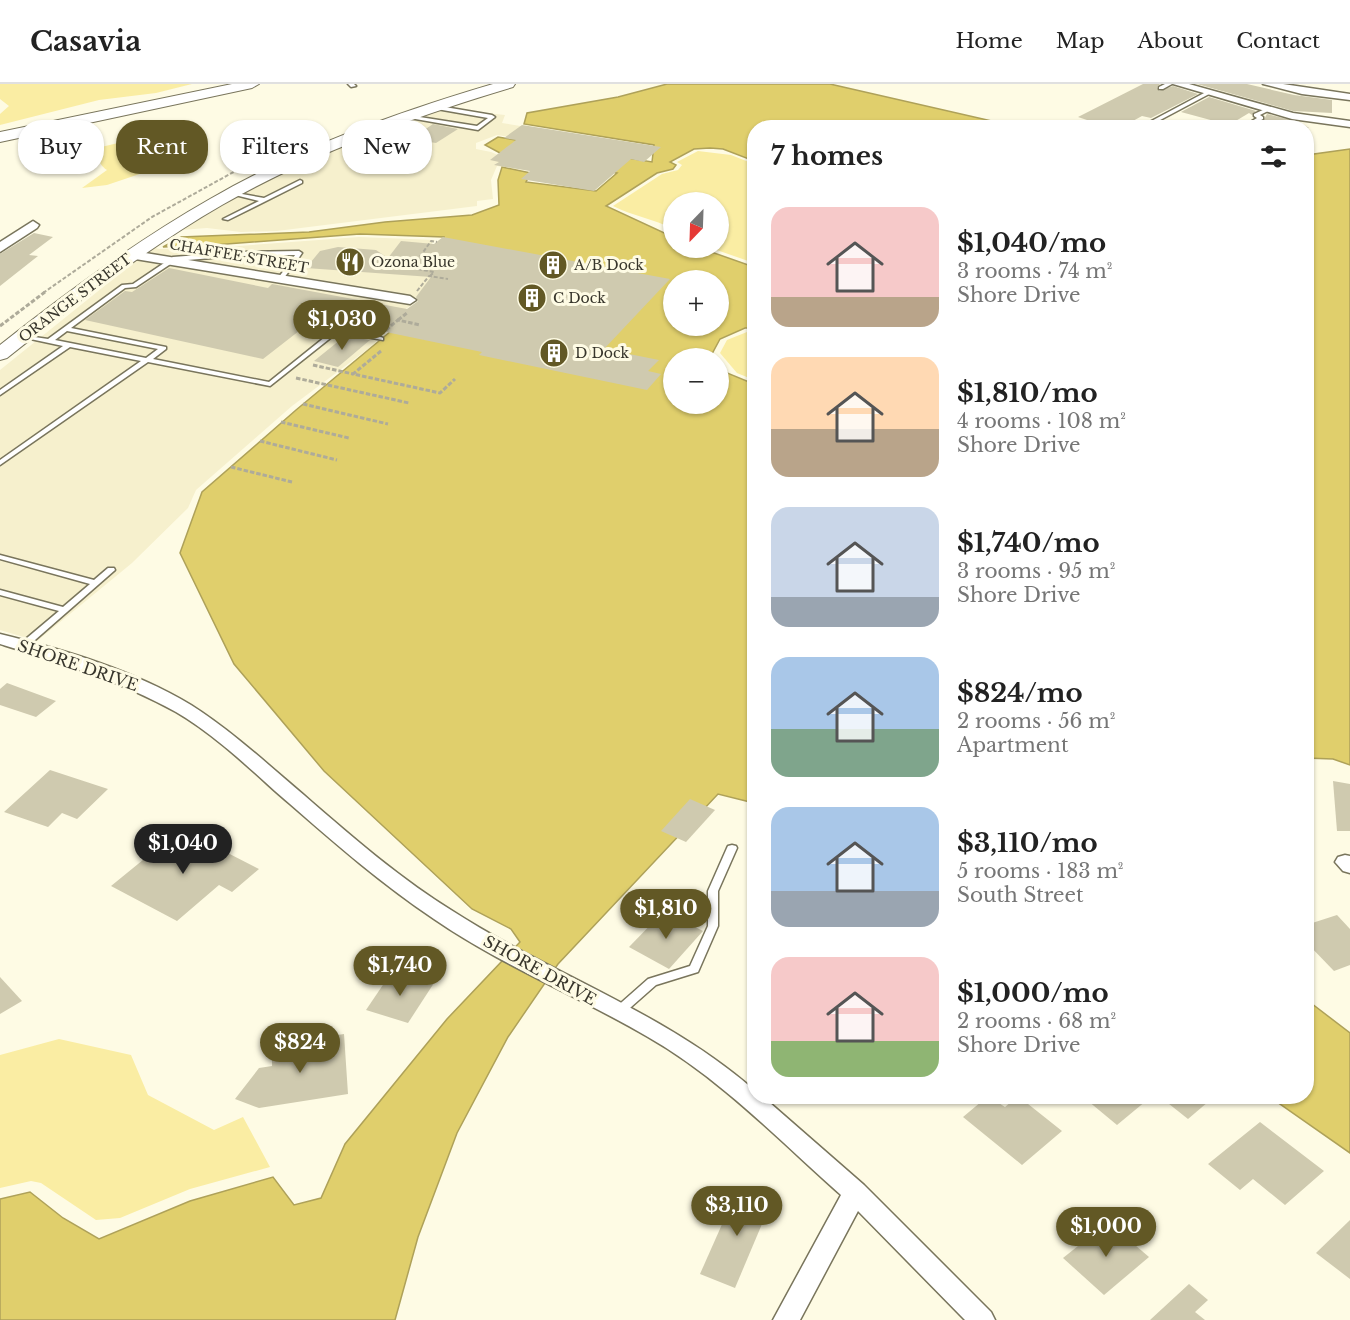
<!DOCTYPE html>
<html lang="en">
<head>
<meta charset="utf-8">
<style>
	:root { --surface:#fff; --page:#f2f2f2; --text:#222; --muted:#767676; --line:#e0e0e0; --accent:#625825 }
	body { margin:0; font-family:"Libre Baskerville",serif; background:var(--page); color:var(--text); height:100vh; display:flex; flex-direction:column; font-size:22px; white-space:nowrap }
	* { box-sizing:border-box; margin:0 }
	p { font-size:20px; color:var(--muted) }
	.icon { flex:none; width:33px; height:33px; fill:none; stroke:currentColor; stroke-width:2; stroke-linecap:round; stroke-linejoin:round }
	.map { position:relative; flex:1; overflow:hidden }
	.drawer { position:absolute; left:747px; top:36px; width:567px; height:984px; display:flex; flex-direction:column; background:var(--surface); border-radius:24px; box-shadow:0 2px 4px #0004 }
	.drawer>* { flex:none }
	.banner { position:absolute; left:18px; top:36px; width:570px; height:54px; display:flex; gap:12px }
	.needle { width:39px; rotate:203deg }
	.buttons { position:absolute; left:663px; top:108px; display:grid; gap:12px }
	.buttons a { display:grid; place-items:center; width:66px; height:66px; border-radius:50%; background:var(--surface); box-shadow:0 2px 4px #0004; font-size:30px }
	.price { position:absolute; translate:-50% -51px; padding:0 14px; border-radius:21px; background:var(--accent); color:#fff; font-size:20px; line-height:39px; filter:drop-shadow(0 2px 3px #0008) }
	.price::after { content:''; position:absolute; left:50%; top:36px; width:18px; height:14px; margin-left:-9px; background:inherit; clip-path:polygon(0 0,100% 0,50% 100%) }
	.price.current { background:#222; color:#fff }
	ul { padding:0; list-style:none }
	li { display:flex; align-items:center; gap:18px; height:150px; padding:0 24px }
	li span { display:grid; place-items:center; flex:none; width:168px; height:120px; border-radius:18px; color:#555 }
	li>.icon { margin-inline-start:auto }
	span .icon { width:72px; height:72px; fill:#fffc; stroke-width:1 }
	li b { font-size:26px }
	h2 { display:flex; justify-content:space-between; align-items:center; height:72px; padding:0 24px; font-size:26px }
	.chip { padding:0 21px; border-radius:24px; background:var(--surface); box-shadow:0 2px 4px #0004; font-size:21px; line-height:54px }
	.chip.current { background:var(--accent); color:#fff }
	header { display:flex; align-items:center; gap:36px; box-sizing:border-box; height:84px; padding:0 30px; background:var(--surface); border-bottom:2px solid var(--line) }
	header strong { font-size:28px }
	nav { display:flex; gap:33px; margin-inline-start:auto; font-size:21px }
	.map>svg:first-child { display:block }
</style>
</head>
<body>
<header>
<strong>Casavia</strong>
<nav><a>Home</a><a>Map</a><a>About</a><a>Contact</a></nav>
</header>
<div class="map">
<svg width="1350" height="1236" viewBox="0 0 1350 1236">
	<rect width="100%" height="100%" fill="#fefbe4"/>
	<g fill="#f6f0cd">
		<path d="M441,24L505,31L502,39L649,63L641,74L497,51L476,59V65L491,68L537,88L497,82L491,96L493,115L477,117V122L277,147L241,148L207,144L181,146L262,98L373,49Z"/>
		<path d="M359,153L435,156L420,172L440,189L419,214L146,168L157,161H160L156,164L159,165L212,164Z"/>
		<path d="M138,175L412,221L404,226L408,228L368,265L292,322L196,406L188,424L132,479L37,557L0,546V286Z"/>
	</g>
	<g fill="#faeda3">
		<path d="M0,0H192L156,9L99,16L0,41V30L9,22L0,15Z"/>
		<path d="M156,50L169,53H186L190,56L184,59L201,60L207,64L196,71L107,101L82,104L107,86C96,79 101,72 97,64Z"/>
		<path d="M698,67L731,71L754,80V179L711,164H718V118H674L673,145C654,135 633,132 613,122L662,90L678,86L682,81L677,78Z"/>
		<path d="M747,248H754V296L737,289L720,269L727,256Z"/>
		<path d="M59,955L131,971L148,1011L214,1046L243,1033L270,1083L190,1105L120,1134L96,1136L41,1099L31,1097L0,1104V971Z"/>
	</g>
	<g fill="#e0cf6c" stroke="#aea159" stroke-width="1.5" fill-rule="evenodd">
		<path d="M667,0H830L1018,43L754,44V77L723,65L710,64L694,65L670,78L676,81L673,85L657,89L606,122L673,153L674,164H700L754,183V244H745L720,255L712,270L715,274H674V320H718L719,279L727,289L754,300V719L718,710L558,880L508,953L457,1049L418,1153L395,1236H0V1115L30,1108L63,1134L99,1155L190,1117L273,1093L294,1121L321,1114L345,1060L447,935L520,858L511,845L472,825L324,687L234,580L180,469L202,408L296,326L415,227L428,211L444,153L360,150L213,161L163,163L181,153L309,148L385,138L472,131L499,121L498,96L502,83L531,89L526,98L596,107L617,89L500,69L485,61L498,53L652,78L654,61L524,40L527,29L618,13ZM674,196H718V242H674Z"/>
		<path d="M1350,65V681L1333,675L1306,674L1307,71Z"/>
		<path d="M1307,916L1350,949V1069L1270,1013L1306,1012Z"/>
	</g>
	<g fill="#cfcaaf">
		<path d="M1143,0H1160L1157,3L1159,7L1173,2L1198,10L1151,34L1142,32L1120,44H1111L1078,33Z"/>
		<path d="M1197,0H1247L1294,11L1332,16V29L1293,27Z"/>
		<path d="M1209,13L1256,27L1252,31L1249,29L1229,41L1181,28Z"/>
		<path d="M1267,30L1299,38L1309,44H1274L1263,37Z"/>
		<path d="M433,40L458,45L436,59L411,55Z"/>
		<path d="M522,41L661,63L644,78L631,75L594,107L521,95L530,87L494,81L499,78L490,76L516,56L504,54Z"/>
		<path d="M34,149L53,153L29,171L38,172L0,202V170Z"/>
		<path d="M443,153L670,195L604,265L659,276L648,287L661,290L647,306L479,271L482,268L381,247L378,250L352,246L357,242L317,233L263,275L85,236L125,207L132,208L169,184L268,204L272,200L407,225L418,217L416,213L431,193L306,184L320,167L338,163L376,166L388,174L401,157L434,160Z"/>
		<path d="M345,252L370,256L338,283L314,277Z"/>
		<path d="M7,599L56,617L36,633L0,621V605Z"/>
		<path d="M50,686L108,705L77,735L62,729L48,743L4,728Z"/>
		<path d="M1333,697L1350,700V747H1337Z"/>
		<path d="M690,715L715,726L686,758L661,747Z"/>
		<path d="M181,745L259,785L232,808L219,801L177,837L111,802Z"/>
		<path d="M664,827L703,847L669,885L629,863Z"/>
		<path d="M1337,831L1350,845V881L1334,887L1306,858V841Z"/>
		<path d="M393,886L434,899L408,939L366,926Z"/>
		<path d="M0,893L22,917L0,930Z"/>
		<path d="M344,950L348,1010L259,1024L235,1015L259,984L272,982V961Z"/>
		<path d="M988,1012L1005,1023L1018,1012L1062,1047L1022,1081L963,1033Z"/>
		<path d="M1082,1012H1152L1117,1041Z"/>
		<path d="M1159,1012H1215L1188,1035Z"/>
		<path d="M1260,1038L1324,1087L1285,1121L1253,1095L1240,1106L1208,1080Z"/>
		<path d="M739,1102L773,1114L735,1204L700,1190Z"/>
		<path d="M1350,1136V1195L1316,1169Z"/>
		<path d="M1108,1138L1149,1173L1104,1211L1063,1174Z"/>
		<path d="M1189,1200L1208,1216L1195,1228L1205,1236H1150Z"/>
	</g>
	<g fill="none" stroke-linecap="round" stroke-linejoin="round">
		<g stroke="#79755c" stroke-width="3">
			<g id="lane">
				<path d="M348,0H354L356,2L351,3Z"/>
				<path d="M1165,0H1172L1163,5H1159V3Z"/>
				<path d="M1206,8L1211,9L1147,43L1142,42Z"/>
				<path d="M433,21L492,31L495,33L478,46L404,33L407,31L477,42L488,34L431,24L430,23Z"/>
				<path d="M1265,25L1270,26L1260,31L1263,33V35L1247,44H1240L1257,34L1254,32V30Z"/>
				<path d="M300,96L302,97V99L228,136L223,135L259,117L231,110V108L264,114Z"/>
				<path d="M299,167L302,169L298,175L296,176L293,174L295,171L237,172L175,177L136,203L125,204L71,244L166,263V265L153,275L269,298L335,245L381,253L383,254V256L338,248L270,302L148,278L0,381V376L141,277L70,263L0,311V306L63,262L21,253V251L48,255L122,201L133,200L173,173L237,168ZM67,247L158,265L146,274L55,256Z"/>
				<path d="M289,180L294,181L283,195H279L278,194Z"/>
				<path d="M0,471L94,496L108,484H114L115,486L27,563H21L20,561L21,559L59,527L0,511V506L63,523L90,500L0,475Z"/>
				<path d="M732,761L736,762L737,764L718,807V842L698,888L656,901L622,931L618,932L614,931L612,928L614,925L648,895L690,882L708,842V807L727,764L728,762Z"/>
			</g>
		</g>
		<g stroke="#79755c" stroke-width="3">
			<g id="street">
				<path d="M1173,0H1189L1293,29L1350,37V43L1292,35Z"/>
				<path d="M1263,0H1283L1350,10V16L1302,10Z"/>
				<path d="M33,137L39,141L37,144L0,168V158Z"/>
				<path d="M133,167L410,212L416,216L410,220L129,174L127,171Z"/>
				<path d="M0,550C65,566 133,586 191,621C224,642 254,668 284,694C338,740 390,788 451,826C550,890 665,928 754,1006V1012H762L864,1101L991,1228L995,1236H965L858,1127L800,1236H773L841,1111C779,1056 720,994 648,953C578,912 501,881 434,835C376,796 328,753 275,707C244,679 212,649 176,628C120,597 61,579 0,560Z"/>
				<path d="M1345,771L1350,772V789L1343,787L1335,778L1338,773Z"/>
			</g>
		</g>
		<g stroke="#79755c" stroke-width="2">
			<g id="secondary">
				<path d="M232,0H259L252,4L0,58V48Z"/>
				<path d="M493,0H515L513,3C413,33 313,69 222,121C146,165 76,219 7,274L0,276V261C67,208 136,157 210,115C298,64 395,29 493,0Z"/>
			</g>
		</g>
		<g stroke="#aeab9a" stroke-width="2" stroke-dasharray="4 2" stroke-linecap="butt">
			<path d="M430,192L434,188L412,184L431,157L437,158"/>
			<path d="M417,207L429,192L448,195"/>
			<path d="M43,209L152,133L250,79"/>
		</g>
		<g stroke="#aeab9a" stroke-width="3" stroke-dasharray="4.5 2" stroke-linecap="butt">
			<path d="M398,236L407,229"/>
			<path d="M0,242L45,208"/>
			<path d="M386,246L398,236L420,241"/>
			<path d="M381,267L353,290L440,309L455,295"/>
			<path d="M313,281L353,290"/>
			<path d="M296,294L409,319"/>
			<path d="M303,320L388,340"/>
			<path d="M281,338L349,354"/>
			<path d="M260,357L337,376"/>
			<path d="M231,383L292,398"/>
		</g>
		<use href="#lane" fill="#fff" fill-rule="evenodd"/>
		<use href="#street" fill="#fff" fill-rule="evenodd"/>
		<use href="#secondary" fill="#fff" fill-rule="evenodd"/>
	</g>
	<defs>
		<g id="restaurant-disc" transform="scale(1.5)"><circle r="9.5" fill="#625825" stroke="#fefbe4"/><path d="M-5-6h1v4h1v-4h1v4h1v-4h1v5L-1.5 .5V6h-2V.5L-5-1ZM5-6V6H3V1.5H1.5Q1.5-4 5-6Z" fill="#fff"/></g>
		<g id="building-disc" transform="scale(1.5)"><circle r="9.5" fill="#625825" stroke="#fefbe4"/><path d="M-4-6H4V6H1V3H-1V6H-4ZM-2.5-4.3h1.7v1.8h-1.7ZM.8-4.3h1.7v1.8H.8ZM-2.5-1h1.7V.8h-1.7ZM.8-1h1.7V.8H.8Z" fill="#fff"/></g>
	</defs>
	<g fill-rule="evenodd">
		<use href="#restaurant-disc" x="350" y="178"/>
		<use href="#building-disc" x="553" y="181"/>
		<use href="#building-disc" x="532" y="214"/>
		<use href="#building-disc" x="554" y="269"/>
	</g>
	<g text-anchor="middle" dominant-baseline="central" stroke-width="6" stroke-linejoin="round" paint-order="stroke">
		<g font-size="14" fill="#38362c" stroke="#fefbe4">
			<text transform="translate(239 172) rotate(10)">CHAFFEE STREET</text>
			<text transform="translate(75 214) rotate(-37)">ORANGE STREET</text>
		</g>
		<g font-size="14" fill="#38362c" stroke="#fefbe4" text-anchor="start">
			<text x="371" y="178">Ozona Blue</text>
			<text x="574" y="181">A/B Dock</text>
			<text x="553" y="214">C Dock</text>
			<text x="575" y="269">D Dock</text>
		</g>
		<g font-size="16" fill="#38362c" stroke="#fefbe4">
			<text transform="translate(78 581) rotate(19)">SHORE DRIVE</text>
			<text transform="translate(540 886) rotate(29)">SHORE DRIVE</text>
		</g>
	</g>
</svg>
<div class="buttons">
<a><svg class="needle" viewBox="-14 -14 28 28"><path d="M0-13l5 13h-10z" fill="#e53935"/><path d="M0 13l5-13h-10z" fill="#767676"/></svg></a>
<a>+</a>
<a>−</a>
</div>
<b class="price" style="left:342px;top:267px">$1,030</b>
<b class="price current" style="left:183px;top:791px">$1,040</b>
<b class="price" style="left:666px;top:856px">$1,810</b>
<b class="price" style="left:400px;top:913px">$1,740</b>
<b class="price" style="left:300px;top:990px">$824</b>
<b class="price" style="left:737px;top:1153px">$3,110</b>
<b class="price" style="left:1106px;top:1174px">$1,000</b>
<div class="banner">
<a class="chip">Buy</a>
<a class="chip current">Rent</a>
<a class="chip">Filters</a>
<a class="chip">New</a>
</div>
<section class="drawer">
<h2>7 homes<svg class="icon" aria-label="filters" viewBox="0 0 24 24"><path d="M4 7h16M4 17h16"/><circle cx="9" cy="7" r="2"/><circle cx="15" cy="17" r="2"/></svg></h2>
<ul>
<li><span style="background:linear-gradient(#f6c9c9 75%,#b9a48a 0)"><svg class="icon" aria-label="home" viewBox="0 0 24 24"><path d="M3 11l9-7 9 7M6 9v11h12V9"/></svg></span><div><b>$1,040/mo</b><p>3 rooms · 74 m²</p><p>Shore Drive</p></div></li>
<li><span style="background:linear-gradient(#ffd9b3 60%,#b9a48a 0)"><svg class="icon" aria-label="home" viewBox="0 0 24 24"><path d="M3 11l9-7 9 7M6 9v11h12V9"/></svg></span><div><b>$1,810/mo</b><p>4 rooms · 108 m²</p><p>Shore Drive</p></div></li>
<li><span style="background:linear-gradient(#c9d6e8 75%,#9aa5b1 0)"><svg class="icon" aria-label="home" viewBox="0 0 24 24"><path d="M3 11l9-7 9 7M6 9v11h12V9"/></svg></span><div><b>$1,740/mo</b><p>3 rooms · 95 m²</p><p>Shore Drive</p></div></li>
<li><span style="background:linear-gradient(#a9c7e8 60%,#7fa58c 0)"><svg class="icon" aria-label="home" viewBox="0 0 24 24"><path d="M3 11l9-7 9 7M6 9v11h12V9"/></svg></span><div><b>$824/mo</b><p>2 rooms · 56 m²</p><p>Apartment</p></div></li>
<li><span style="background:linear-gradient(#a9c7e8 70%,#9aa5b1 0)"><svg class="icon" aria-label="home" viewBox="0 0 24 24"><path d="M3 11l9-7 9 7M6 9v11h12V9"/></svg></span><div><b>$3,110/mo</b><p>5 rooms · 183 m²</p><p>South Street</p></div></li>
<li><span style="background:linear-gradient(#f6c9c9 70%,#8fb573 0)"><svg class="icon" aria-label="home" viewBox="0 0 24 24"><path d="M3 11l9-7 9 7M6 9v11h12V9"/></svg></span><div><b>$1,000/mo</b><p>2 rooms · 68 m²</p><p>Shore Drive</p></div></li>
</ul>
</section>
</div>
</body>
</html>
